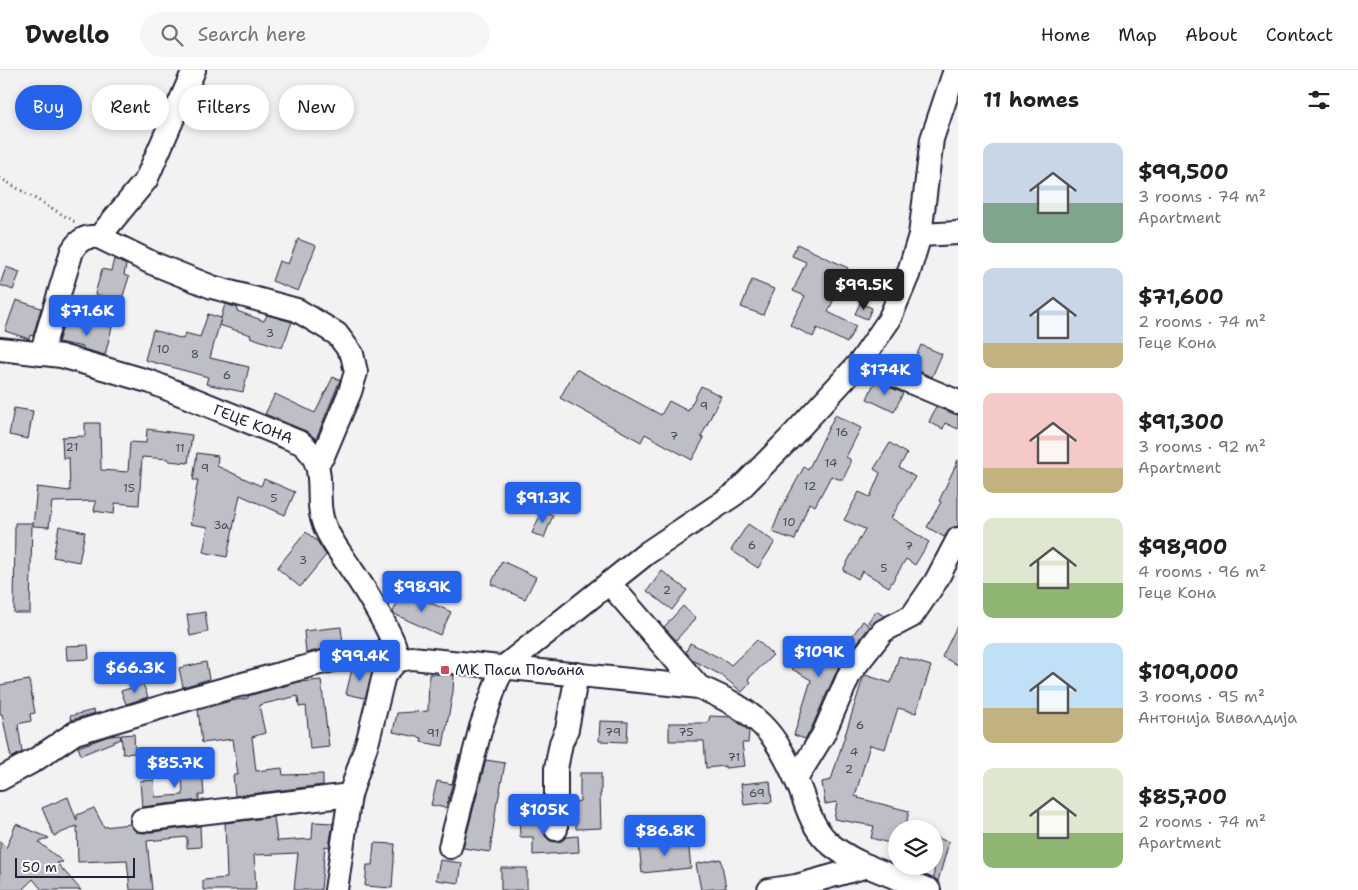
<!DOCTYPE html>
<html lang="en">
<head>
<meta charset="utf-8">
<style>
	:root { --surface:#fff; --page:#f6f6f6; --text:#202124; --muted:#757577; --line:#e0e0e0; --accent:#2563eb }
	body { margin:0; font-family:"Shantell Sans",sans-serif; background:var(--page); color:var(--text); height:100vh; display:flex; flex-direction:column; font-size:19px; white-space:nowrap }
	* { box-sizing:border-box; margin:0 }
	p { font-size:16px; color:var(--muted) }
	.icon { flex:none; width:28px; height:28px; fill:none; stroke:currentColor; stroke-width:2; stroke-linecap:round; stroke-linejoin:round }
	.map { position:relative; flex:1; overflow:hidden }
	.side { display:flex; flex-direction:column; background:var(--surface); width:400px }
	.side>* { flex:none }
	.banner { position:absolute; left:15px; top:15px; width:475px; height:45px; display:flex; gap:10px }
	.controls { position:absolute; left:888px; top:750px; display:grid; gap:10px }
	.controls a { display:grid; place-items:center; width:55px; height:55px; border-radius:50%; background:var(--surface); box-shadow:0 2px 8px #0003; font-size:25px }
	.scale { position:absolute; left:15px; bottom:12px; width:120px; box-sizing:border-box; padding-left:5px; border:2px solid #22223b; border-top:0; font-size:14px; line-height:18px; white-space:nowrap; color:#22223b; -webkit-text-stroke:4px #fff; paint-order:stroke }
	.price { position:absolute; translate:-50% -42px; padding:0 11px; border-radius:5px; background:var(--accent); color:#fff; font-size:16px; line-height:32px; filter:drop-shadow(0 1px 2px #0008) }
	.price::after { content:''; position:absolute; left:50%; top:30px; width:15px; height:11px; margin-left:-8px; background:inherit; clip-path:polygon(0 0,100% 0,50% 100%) }
	.price.active { background:#222; color:#fff }
	ul { padding:0; list-style:none }
	li { display:flex; align-items:center; gap:15px; height:125px; padding:0 25px }
	li span { display:grid; place-items:center; flex:none; width:140px; height:100px; border-radius:10px; color:#555 }
	li>.icon { margin-inline-start:auto }
	span .icon { width:60px; height:60px; fill:#fffc; stroke-width:1 }
	li b { font-size:21px }
	h2 { display:flex; justify-content:space-between; align-items:center; height:60px; padding:0 25px; font-size:21px }
	.chip { padding:0 18px; border-radius:22px; background:var(--surface); box-shadow:0 2px 8px #0003; font-size:18px; line-height:45px }
	.chip.active { background:var(--accent); color:#fff }
	header { display:flex; align-items:center; gap:30px; box-sizing:border-box; height:70px; padding:0 25px; background:var(--surface); border-bottom:1px solid var(--line) }
	header strong { font-size:24px }
	nav { display:flex; gap:28px; margin-inline-start:auto; font-size:18px }
	.search { width:350px; height:45px; background:var(--page); display:flex; align-items:center; gap:12px; box-sizing:border-box; padding:0 18px; border-radius:28px; color:var(--muted); font-size:19px }
	main { display:flex; flex:1; min-height:0 }
	.map>svg:first-child { display:block }
</style>
</head>
<body>
<header>
<strong>Dwello</strong>
<div class="search"><svg class="icon" aria-label="search" viewBox="0 0 24 24"><circle cx="10" cy="10" r="6"/><path d="M15 15l6 6"/></svg>Search here</div>
<nav><a>Home</a><a>Map</a><a>About</a><a>Contact</a></nav>
</header>
<main>
<div class="map">
<svg width="958" height="820" viewBox="0 0 958 820">
	<rect width="100%" height="100%" fill="#f2f2f3"/>
	<filter id="ink" filterUnits="userSpaceOnUse"><feTurbulence type="fractalNoise" baseFrequency=".02" numOctaves="2"/><feDisplacementMap in="SourceGraphic" scale="10" xChannelSelector="R" yChannelSelector="G"/><feConvolveMatrix kernelMatrix="1 2 1 2 8 2 1 2 1" color-interpolation-filters="sRGB"/></filter>
	<g filter="url(#ink)">
		<g fill="#bebec6" stroke="#22223b">
			<path d="M298,169L316,176L298,221L272,211L279,191L288,194Z"/>
			<path d="M797,174L848,198L828,242L856,256L847,273L817,258L813,267L790,255L805,226L793,221L806,192L792,186Z"/>
			<path d="M114,189L126,195L124,205L129,207L121,232L95,224L102,199L111,201Z"/>
			<path d="M6,197L20,202L13,220L0,215Z"/>
			<path d="M752,210L774,219L763,245L741,237Z"/>
			<path d="M16,230L41,238L33,266L30,265L29,269L5,261Z"/>
			<path d="M860,233L872,238L867,249L855,244Z"/>
			<path d="M225,234L238,238L237,241L264,251L267,245L292,252L282,278L250,267L251,265L219,255Z"/>
			<path d="M208,244L221,248L210,288L249,297L243,322L206,314L208,307L145,290L153,260L183,269L185,263L200,267Z"/>
			<path d="M89,252L112,257L105,285L83,279V277L58,272L64,254L87,260Z"/>
			<path d="M921,275L942,284L932,307L911,298Z"/>
			<path d="M576,299L661,345L669,331L688,341L701,316L721,326L701,367L704,368L692,390L645,364L641,372L560,328Z"/>
			<path d="M333,307L340,310L316,369L306,361L265,344L275,324L315,343Z"/>
			<path d="M875,311L903,323L894,342L867,329Z"/>
			<path d="M936,337L958,345V359L945,353L943,359L929,352Z"/>
			<path d="M14,338L33,341L28,369L9,365Z"/>
			<path d="M835,345L861,358L846,387L850,389V395L843,409H838L831,406L815,436L809,433L795,470L772,462L781,439L804,397L808,400Z"/>
			<path d="M85,353H100L101,400L128,402L130,372L146,373L147,359L192,365L188,393L169,391V389L142,387L139,435L115,433L114,444L94,441L96,431L52,432L49,457L33,456L37,417L70,421L69,388H63L62,367L85,366Z"/>
			<path d="M890,373L907,384L899,397L915,407L891,448L929,472L915,495L906,489L889,517L862,501L858,509L843,500L865,459L844,450L859,422L870,427L880,403L874,399Z"/>
			<path d="M197,383L218,386L217,396L261,416L264,409L295,422L285,445L240,425L227,487L203,482L208,457L190,454L198,410H193Z"/>
			<path d="M958,390V456L951,458L944,467L927,457L941,432L939,431Z"/>
			<path d="M542,441L553,445L544,468L532,463Z"/>
			<path d="M15,453H32L30,543H14Z"/>
			<path d="M748,454L775,472L758,498L731,480Z"/>
			<path d="M59,456L85,462L79,492L53,487Z"/>
			<path d="M306,462L317,471L326,485L300,517L277,498Z"/>
			<path d="M502,491L536,507L525,529L491,514Z"/>
			<path d="M662,501L687,520L672,540L647,521Z"/>
			<path d="M403,520L451,542L440,565L394,544L393,542Z"/>
			<path d="M683,536L696,548L676,570L664,557Z"/>
			<path d="M876,541L884,546L872,554L868,552Z"/>
			<path d="M205,542L208,562L190,566L187,545Z"/>
			<path d="M863,551L870,556L838,598L811,659L805,669L794,665L811,610L787,596L800,574L833,593Z"/>
			<path d="M958,554V595L942,587Z"/>
			<path d="M341,557L343,574L306,583L304,561Z"/>
			<path d="M757,570L773,585L748,609L751,612L742,622L721,605L694,591L686,582L690,573L726,591L731,595Z"/>
			<path d="M88,575L89,589L67,590L66,576Z"/>
			<path d="M899,586L931,596L916,643L898,638L885,679L870,675L855,726L859,727L858,728L909,741L905,759H896V775L871,768L874,756L834,749L837,732L825,734L822,712L831,710L863,608L865,605L891,613Z"/>
			<path d="M206,592L209,609L183,617L179,598Z"/>
			<path d="M374,597L365,628L346,624L352,599Z"/>
			<path d="M429,604L454,605L453,622L443,676L421,672L422,668L393,662L397,643L428,641Z"/>
			<path d="M29,610L35,643L30,644L31,651L18,654L22,682L11,688L2,644H0V615Z"/>
			<path d="M321,610L329,677L310,679L306,636L299,637L298,626L259,635L265,663L252,667L256,701L282,698L283,705L323,704V715L235,726L233,705H238L233,669L202,673L198,640L231,631L248,628V626L299,612Z"/>
			<path d="M143,614L148,627L126,634L121,621Z"/>
			<path d="M94,640L95,643L71,650L70,646Z"/>
			<path d="M710,646L731,647L749,661L748,673H742L745,696L725,698V696L706,698L704,671H669V653H708Z"/>
			<path d="M600,651L628,652L627,672L599,671Z"/>
			<path d="M134,664L135,683L123,684L121,665Z"/>
			<path d="M120,665L121,669L81,685L78,677L109,666Z"/>
			<path d="M459,685H460L446,738L431,735L437,711L452,714Z"/>
			<path d="M486,690L505,693L498,731H497L490,782L463,778Z"/>
			<path d="M202,697L204,725H199V730L142,737L140,711L154,710L155,727L183,725L182,698Z"/>
			<path d="M580,703H601V724H600L601,758L576,759L575,732L580,731Z"/>
			<path d="M770,711L772,732L744,735L741,714Z"/>
			<path d="M68,727L77,751V745L94,738L104,757L130,754L136,762L144,763L200,756L201,777L187,778V767L147,771L152,820H130L127,790L78,792L77,756L54,766L42,738Z"/>
			<path d="M519,742H543V759L545,766L550,771L556,772L562,771L566,767L578,766L579,782L533,785V767H520Z"/>
			<path d="M274,747L277,771L312,769L313,752L333,753L329,777L325,776L321,820H294L298,783L254,785L256,820H203V810L227,808L225,753Z"/>
			<path d="M16,754L49,768L39,772L63,792L57,793L81,820H42L33,809L22,820H0V771L6,778Z"/>
			<path d="M934,767L949,772L938,811L934,808Z"/>
			<path d="M688,771L691,798L642,803L639,776Z"/>
			<path d="M374,773L395,774L392,818L365,816L367,795H372Z"/>
			<path d="M721,789L726,818L701,820L696,794Z"/>
			<path d="M440,790L462,793L459,813L436,810Z"/>
			<rect x="501" y="798" width="26" height="22"/>
		</g>
		<g fill="none" stroke-linecap="round" stroke-linejoin="round">
			<g stroke="#22223b" stroke-width="26">
				<g id="minor">
					<path d="M920,165L958,163"/>
					<path d="M99,167L152,193L212,217L297,240L337,264L352,284L356,302L350,322L323,386L317,393"/>
					<path d="M0,279L61,286L151,312L301,373C331,396 312,427 325,457C332,473 342,485 351,499C363,516 373,533 383,551C390,565 396,575 398,590"/>
					<path d="M41,284L72,181C79,169 86,166 99,167L146,110L194,0"/>
					<path d="M861,291L958,332"/>
					<path d="M609,513L699,617"/>
					<path d="M398,590L412,588L699,617C758,642 775,660 800,719C807,737 812,756 826,770C848,793 899,808 929,820"/>
					<path d="M0,709L35,690L75,663L195,627L320,593L354,585L397,583"/>
					<path d="M796,709L823,665L850,603L883,561L912,546L936,511L958,469"/>
					<path d="M142,750L350,725"/>
					<path d="M556,759V699L561,673L567,659L577,604"/>
					<path d="M450,777L481,657L497,611L505,596L647,483L735,424L791,367L861,291L889,250L908,205L920,165L932,69L955,0"/>
					<path d="M336,820L350,725L368,670L384,605L398,590"/>
					<path d="M769,820L796,816L868,796"/>
				</g>
			</g>
			<path stroke="#22223b" stroke-width="3" stroke-dasharray="1 4" stroke-linecap="butt" d="M0,108L75,152"/>
			<use href="#minor" stroke="#fff" stroke-width="22"/>
		</g>
	</g>
	<rect fill="#d1495b" stroke="#fff" stroke-width="2" x="440" y="595" width="10" height="10" rx="2.5"/>
	<g text-anchor="middle" dominant-baseline="central" stroke-width="4.5" stroke-linejoin="round" paint-order="stroke">
		<g font-size="12" fill="#49495e">
			<text x="270" y="263">3</text>
			<text x="163" y="279">10</text>
			<text x="195" y="284">8</text>
			<text x="227" y="305">6</text>
			<text x="704" y="336">9</text>
			<text x="842" y="362">16</text>
			<text x="674" y="366">7</text>
			<text x="72" y="377">21</text>
			<text x="180" y="378">11</text>
			<text x="831" y="393">14</text>
			<text x="205" y="398">9</text>
			<text x="810" y="416">12</text>
			<text x="129" y="418">15</text>
			<text x="274" y="428">5</text>
			<text x="789" y="452">10</text>
			<text x="221" y="455">3a</text>
			<text x="752" y="475">6</text>
			<text x="909" y="476">7</text>
			<text x="303" y="490">3</text>
			<text x="884" y="498">5</text>
			<text x="667" y="520">2</text>
			<text x="860" y="655">6</text>
			<text x="613" y="662">79</text>
			<text x="686" y="662">75</text>
			<text x="433" y="663">91</text>
			<text x="854" y="682">4</text>
			<text x="734" y="687">71</text>
			<text x="849" y="699">2</text>
			<text x="757" y="723">69</text>
		</g>
		<g font-size="15" fill="#22223b" stroke="#fff">
			<text transform="translate(253 354) rotate(21)">ГЕЦЕ КОНА</text>
		</g>
		<g font-size="15" fill="#22223b" stroke="#fff" text-anchor="start">
			<text x="455" y="600">МК Паси Пољана</text>
		</g>
	</g>
</svg>
<div class="controls">
<a><svg class="icon" aria-label="layers" viewBox="0 0 24 24"><path d="M12 4l9 5-9 5-9-5zM3 14l9 5 9-5"/></svg></a>
</div>
<div class="scale">50 m</div>
<b class="price active" style="left:864px;top:241px">$99.5K</b>
<b class="price" style="left:87px;top:267px">$71.6K</b>
<b class="price" style="left:885px;top:326px">$174K</b>
<b class="price" style="left:543px;top:454px">$91.3K</b>
<b class="price" style="left:422px;top:543px">$98.9K</b>
<b class="price" style="left:819px;top:608px">$109K</b>
<b class="price" style="left:360px;top:612px">$99.4K</b>
<b class="price" style="left:135px;top:624px">$66.3K</b>
<b class="price" style="left:175px;top:719px">$85.7K</b>
<b class="price" style="left:544px;top:766px">$105K</b>
<b class="price" style="left:665px;top:787px">$86.8K</b>
<div class="banner">
<a class="chip active">Buy</a>
<a class="chip">Rent</a>
<a class="chip">Filters</a>
<a class="chip">New</a>
</div>
</div>
<section class="side">
<h2>11 homes<svg class="icon" aria-label="filters" viewBox="0 0 24 24"><path d="M4 7h16M4 17h16"/><circle cx="9" cy="7" r="2"/><circle cx="15" cy="17" r="2"/></svg></h2>
<ul>
<li><span style="background:linear-gradient(#c9d6e8 60%,#7fa58c 0)"><svg class="icon" aria-label="home" viewBox="0 0 24 24"><path d="M3 11l9-7 9 7M6 9v11h12V9"/></svg></span><div><b>$99,500</b><p>3 rooms · 74 m²</p><p>Apartment</p></div></li>
<li><span style="background:linear-gradient(#c9d6e8 75%,#c2b280 0)"><svg class="icon" aria-label="home" viewBox="0 0 24 24"><path d="M3 11l9-7 9 7M6 9v11h12V9"/></svg></span><div><b>$71,600</b><p>2 rooms · 74 m²</p><p>Геце Кона</p></div></li>
<li><span style="background:linear-gradient(#f6c9c9 75%,#c2b280 0)"><svg class="icon" aria-label="home" viewBox="0 0 24 24"><path d="M3 11l9-7 9 7M6 9v11h12V9"/></svg></span><div><b>$91,300</b><p>3 rooms · 92 m²</p><p>Apartment</p></div></li>
<li><span style="background:linear-gradient(#dfe7d0 65%,#8fb573 0)"><svg class="icon" aria-label="home" viewBox="0 0 24 24"><path d="M3 11l9-7 9 7M6 9v11h12V9"/></svg></span><div><b>$98,900</b><p>4 rooms · 96 m²</p><p>Геце Кона</p></div></li>
<li><span style="background:linear-gradient(#bfe0f5 65%,#c2b280 0)"><svg class="icon" aria-label="home" viewBox="0 0 24 24"><path d="M3 11l9-7 9 7M6 9v11h12V9"/></svg></span><div><b>$109,000</b><p>3 rooms · 95 m²</p><p>Антонија Вивалдија</p></div></li>
<li><span style="background:linear-gradient(#dfe7d0 65%,#8fb573 0)"><svg class="icon" aria-label="home" viewBox="0 0 24 24"><path d="M3 11l9-7 9 7M6 9v11h12V9"/></svg></span><div><b>$85,700</b><p>2 rooms · 74 m²</p><p>Apartment</p></div></li>
</ul>
</section>
</main>
</body>
</html>
